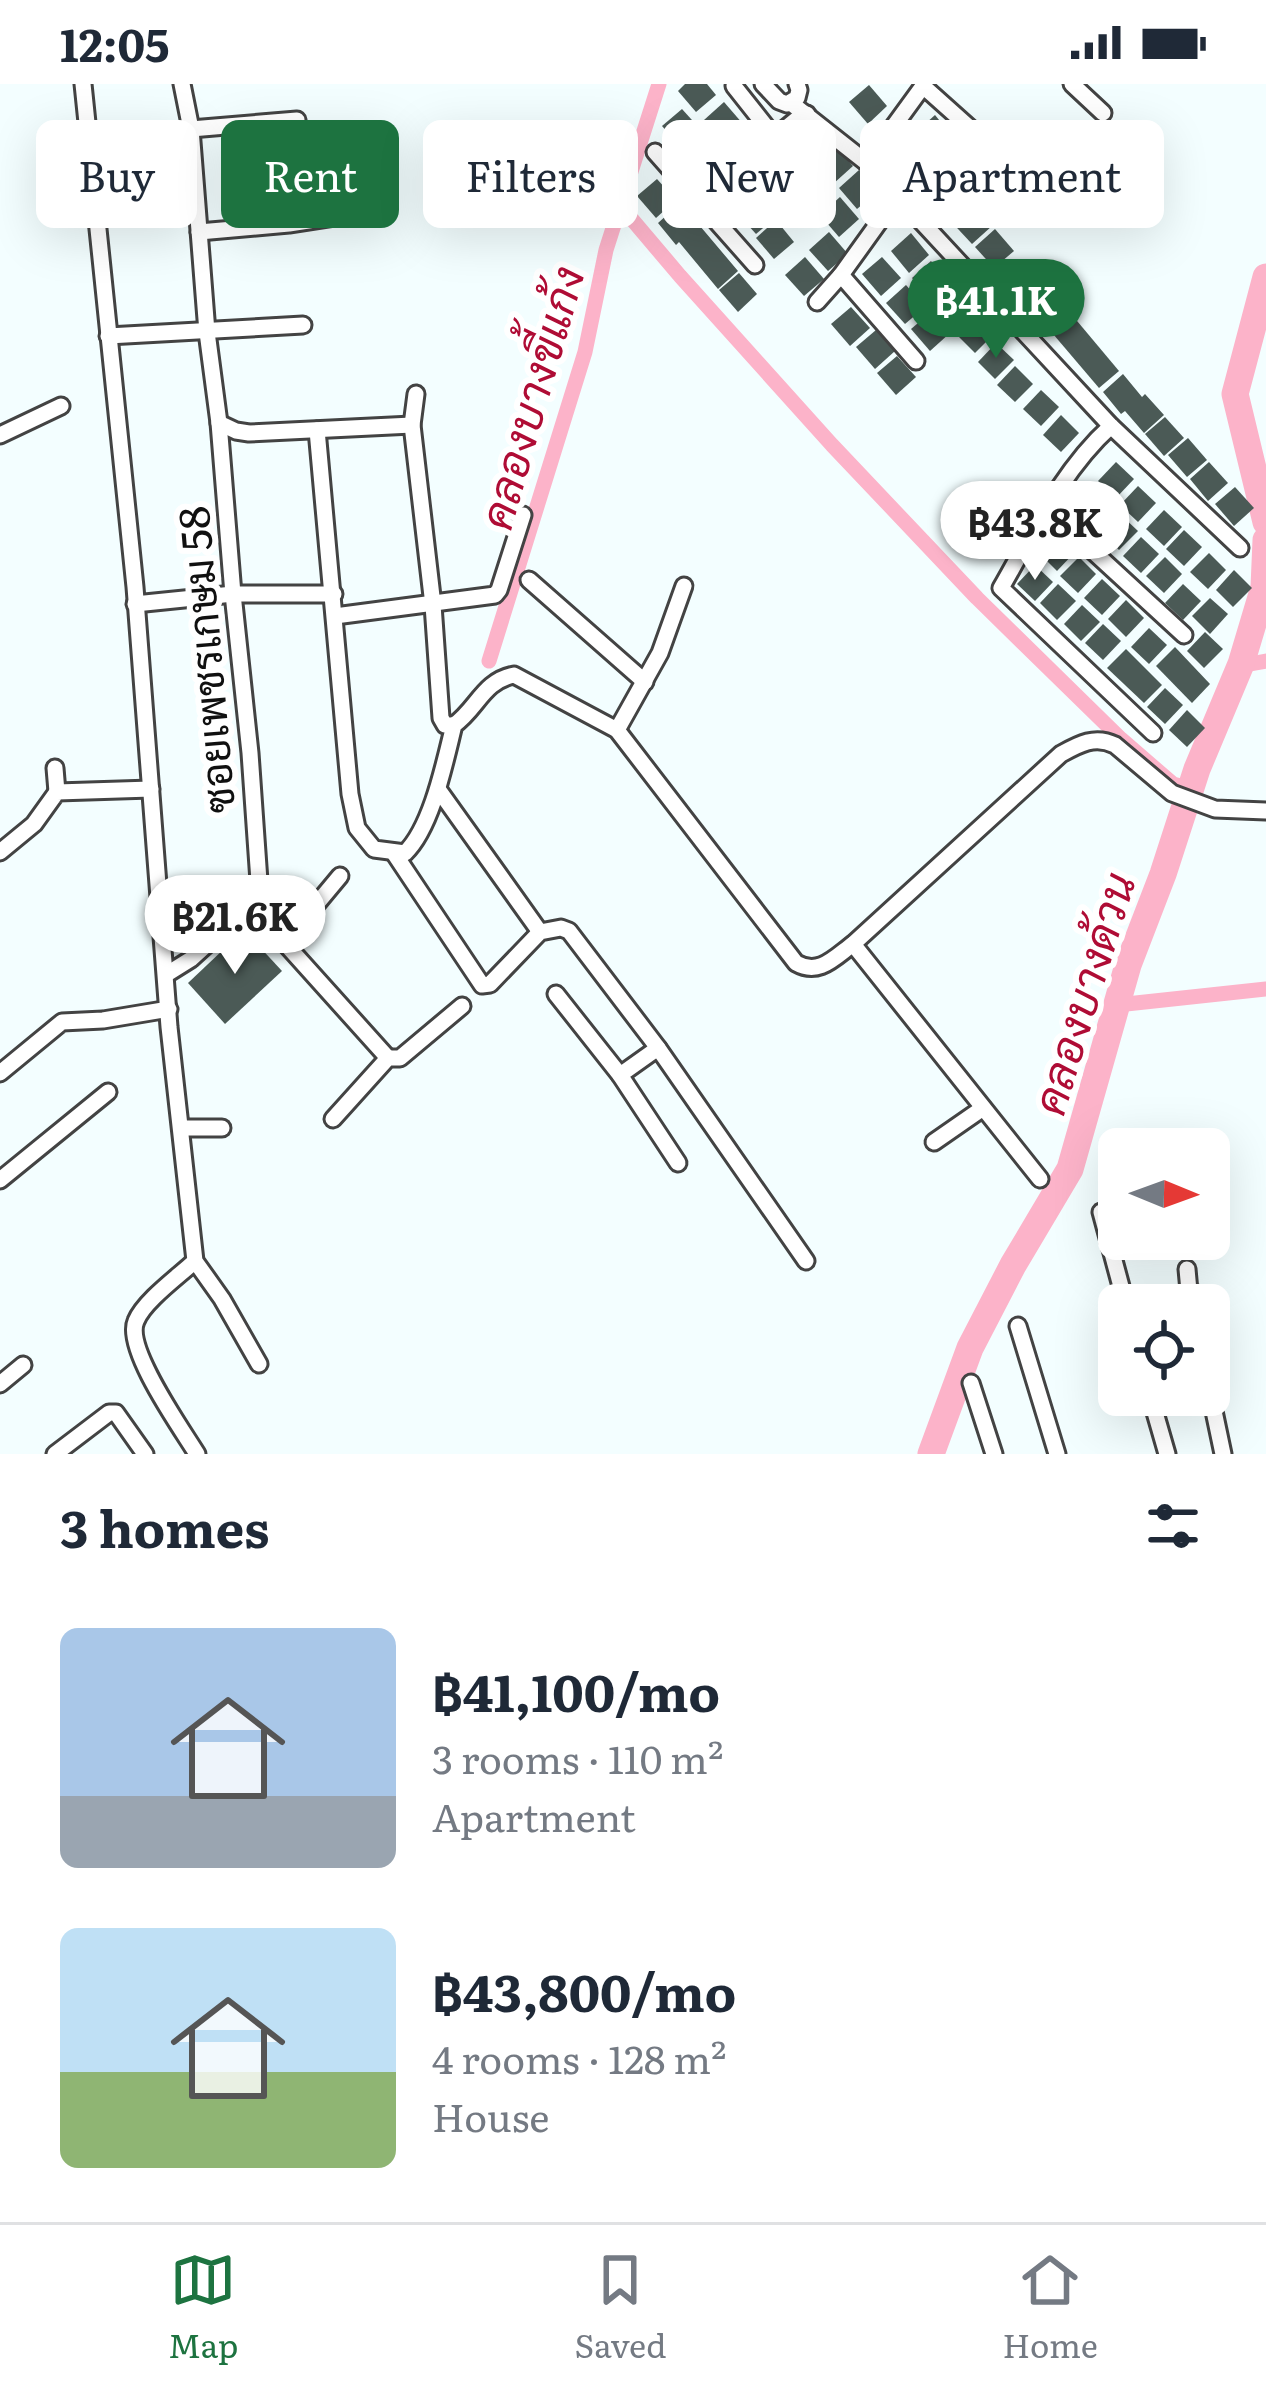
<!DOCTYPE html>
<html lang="en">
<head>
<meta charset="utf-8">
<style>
	:root { --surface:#fff; --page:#f6f6f7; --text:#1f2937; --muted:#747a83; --line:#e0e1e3; --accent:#1d7340 }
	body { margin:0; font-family:Literata,Sarabun,serif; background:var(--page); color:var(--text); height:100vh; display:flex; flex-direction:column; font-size:45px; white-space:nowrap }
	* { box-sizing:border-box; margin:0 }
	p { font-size:39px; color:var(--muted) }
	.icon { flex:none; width:66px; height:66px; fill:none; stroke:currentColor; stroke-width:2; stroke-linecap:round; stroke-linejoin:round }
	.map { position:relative; height:1370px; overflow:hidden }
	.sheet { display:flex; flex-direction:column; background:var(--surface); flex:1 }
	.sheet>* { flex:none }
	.guide { position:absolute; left:36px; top:36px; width:1194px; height:108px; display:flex; gap:24px }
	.needle { width:78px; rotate:91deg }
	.fabs { position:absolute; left:1098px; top:1044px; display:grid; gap:24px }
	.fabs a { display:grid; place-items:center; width:132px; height:132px; border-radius:18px; background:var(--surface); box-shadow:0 12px 48px #0002; font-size:60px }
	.price { position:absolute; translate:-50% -102px; padding:0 27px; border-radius:42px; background:#fff; color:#222; font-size:39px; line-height:78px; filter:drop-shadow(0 3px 6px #0008) }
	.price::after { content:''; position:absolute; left:50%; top:72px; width:36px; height:27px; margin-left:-18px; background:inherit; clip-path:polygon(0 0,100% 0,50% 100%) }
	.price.active { background:var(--accent); color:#fff }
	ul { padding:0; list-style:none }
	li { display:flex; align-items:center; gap:36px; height:300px; padding:0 60px }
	li span { display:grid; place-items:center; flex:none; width:336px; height:240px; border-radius:18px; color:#555 }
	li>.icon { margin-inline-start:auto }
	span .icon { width:144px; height:144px; fill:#fffc; stroke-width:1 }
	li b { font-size:51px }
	h2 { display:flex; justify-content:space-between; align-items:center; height:144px; padding:0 60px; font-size:51px }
	.pill { padding:0 42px; border-radius:18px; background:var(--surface); box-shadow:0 12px 48px #0002; font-size:42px; line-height:108px }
	.pill.active { background:var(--accent); color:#fff }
	.status { display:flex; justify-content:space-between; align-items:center; height:84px; padding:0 60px; background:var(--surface); direction:ltr }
	.status svg { height:33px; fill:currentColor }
	.dock { display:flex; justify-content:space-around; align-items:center; height:168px; border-top:3px solid var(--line); background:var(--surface); font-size:33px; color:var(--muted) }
	.dock a { display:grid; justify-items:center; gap:6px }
	.dock .active { color:var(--accent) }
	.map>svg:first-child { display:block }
</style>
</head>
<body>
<div class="status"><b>12:05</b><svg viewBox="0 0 49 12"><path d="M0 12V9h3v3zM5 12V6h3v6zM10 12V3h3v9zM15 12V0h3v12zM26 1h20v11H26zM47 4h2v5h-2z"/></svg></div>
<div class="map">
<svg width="1266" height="1370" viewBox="0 0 1266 1370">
	<rect width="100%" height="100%" fill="#f3feff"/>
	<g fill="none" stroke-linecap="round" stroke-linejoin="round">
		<g stroke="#fcb3c9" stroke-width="15">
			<path d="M619,120L680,192L832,361L977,514L1121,655L1173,700L1191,705"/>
			<path d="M1261,211L1266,210"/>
			<path d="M489,577L585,268L606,166L659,0"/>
			<path d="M1239,582L1266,577"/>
			<path d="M1117,921L1266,905"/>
		</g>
		<g stroke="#fcb3c9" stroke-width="27">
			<path d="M1266,193L1235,310L1266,438"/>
			<path d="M931,1370L970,1264L1013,1181L1070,1085L1128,881L1163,790L1197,685L1241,580L1264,503L1266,456"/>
		</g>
	</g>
	<g fill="#4b5a56">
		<path d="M685,0H707L716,11L696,28L678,7Z"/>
		<path d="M869,1L887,22L868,40L849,18Z"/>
		<path d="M724,18L743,40L723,58L704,36Z"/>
		<path d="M682,25L701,46L681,64L662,42Z"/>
		<path d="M935,31L953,53L934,70L915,49Z"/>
		<path d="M704,50L722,72L702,89L684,67Z"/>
		<path d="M963,53L982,75L962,92L943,71Z"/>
		<path d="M911,56L949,99L929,117L891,73Z"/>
		<path d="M834,60L853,82L833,100L814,78Z"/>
		<path d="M772,72L790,94L770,111L752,89Z"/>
		<path d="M859,86L877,108L857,125L839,104Z"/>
		<path d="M735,88L754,109L734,127L716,105Z"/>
		<path d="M657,95L676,116L656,134L637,112Z"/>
		<path d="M797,100L816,122L796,140L778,118Z"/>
		<path d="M952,100L992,142L972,160L932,117Z"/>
		<path d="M757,111L776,133L756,150L737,129Z"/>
		<path d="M840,113L859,135L839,153L820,131Z"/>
		<path d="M678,121L697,144L700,142L738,187L718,205L679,158L676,161L658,139Z"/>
		<path d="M776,136L794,158L774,175L756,154Z"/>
		<path d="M995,145L1014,167L994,184L975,163Z"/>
		<path d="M829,148L848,170L828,187L809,166Z"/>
		<path d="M911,149L929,171L909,189L891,167Z"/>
		<path d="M805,173L824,195L804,212L785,191Z"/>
		<path d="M882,173L901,194L881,212L862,190Z"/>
		<path d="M931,177L950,198L930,216L912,194Z"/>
		<path d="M739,189L757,210L738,228L719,206Z"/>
		<path d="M1041,196L1060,218L1040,235L1021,214Z"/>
		<path d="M906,201L925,223L905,240L886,219Z"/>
		<path d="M955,201L974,223L954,240L935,218Z"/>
		<path d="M1062,219L1119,287L1099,304L1042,237Z"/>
		<path d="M851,223L870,244L850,262L831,240Z"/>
		<path d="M931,228L950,249L930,267L911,245Z"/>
		<path d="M976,233L994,250L975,269L958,252Z"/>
		<path d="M876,246L895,267L875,285L856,263Z"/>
		<path d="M996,259L1014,276L995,295L978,278Z"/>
		<path d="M897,272L916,293L896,311L877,289Z"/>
		<path d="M1015,282L1033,300L1015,318L997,301Z"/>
		<path d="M1123,290L1142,313L1145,310L1164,331L1144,349L1125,327L1121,330L1103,308Z"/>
		<path d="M1041,306L1059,323L1041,342L1023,325Z"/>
		<path d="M1061,331L1079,349L1061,368L1043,351Z"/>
		<path d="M1165,333L1184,354L1164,372L1145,350Z"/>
		<path d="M1188,354L1207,376L1187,393L1168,371Z"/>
		<path d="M1116,378L1134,395L1116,414L1098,397Z"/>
		<path d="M1209,378L1228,399L1208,417L1190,395Z"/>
		<path d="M1138,402L1156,419L1138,438L1120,421Z"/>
		<path d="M1235,403L1254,424L1234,442L1215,420Z"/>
		<path d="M1095,407L1113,424L1095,443L1077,426Z"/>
		<path d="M1164,426L1182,443L1164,462L1146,445Z"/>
		<path d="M1120,430L1138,447L1119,466L1102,449Z"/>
		<path d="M1184,446L1202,463L1184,482L1166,465Z"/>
		<path d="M1058,451L1075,468L1057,487L1039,469Z"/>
		<path d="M1141,453L1159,470L1141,489L1123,472Z"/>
		<path d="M1209,469L1226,486L1208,505L1190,488Z"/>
		<path d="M1079,473L1096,490L1078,509L1060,492Z"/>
		<path d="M1165,473L1182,490L1164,509L1146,492Z"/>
		<path d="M1035,481L1053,498L1035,517L1017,500Z"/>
		<path d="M1234,486L1252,504L1233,523L1216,506Z"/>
		<path d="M1102,495L1120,512L1102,531L1084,514Z"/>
		<path d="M1058,500L1076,517L1057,536L1040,519Z"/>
		<path d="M1183,500L1201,517L1183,536L1165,519Z"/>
		<path d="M1210,514L1228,530L1210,550L1192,532Z"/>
		<path d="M1126,516L1144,534L1126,553L1108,535Z"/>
		<path d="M1082,521L1100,538L1081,557L1064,540Z"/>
		<path d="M1103,540L1121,557L1103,576L1085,559Z"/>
		<path d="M1149,544L1167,561L1149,580L1131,563Z"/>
		<path d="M1205,548L1223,565L1204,584L1187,567Z"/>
		<path d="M1175,563L1210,600L1192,619L1156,582Z"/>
		<path d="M1126,565L1162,601L1144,619L1107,584Z"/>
		<path d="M1165,604L1183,621L1165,640L1147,623Z"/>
		<path d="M1187,626L1205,644L1187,663L1169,646Z"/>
		<path d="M244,846L282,887L225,940L188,899Z"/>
	</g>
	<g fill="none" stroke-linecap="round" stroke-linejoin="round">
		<g stroke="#434343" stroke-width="21">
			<g id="minor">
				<path d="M83,0L135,503L169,943L195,1177L222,1215L259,1280"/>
				<path d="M182,0L191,45L207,248L219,339L233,510L250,669L259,797L257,815L264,836L388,974"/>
				<path d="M763,0L779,17L787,20L797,14L799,6L797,0"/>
				<path d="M1072,0L1103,29"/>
				<path d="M791,19L867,79L1111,342L1240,464"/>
				<path d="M191,45L297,36"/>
				<path d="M768,45L805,85"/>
				<path d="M775,53L797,35L807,30"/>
				<path d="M655,68L755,181"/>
				<path d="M867,79L923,2L989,61"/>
				<path d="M692,110L768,45L734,2"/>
				<path d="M199,148L289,140L360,129"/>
				<path d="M841,191L916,277"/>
				<path d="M817,218L841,191L897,113"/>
				<path d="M108,252L303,241"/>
				<path d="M416,310L412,341L433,521L441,634L445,641H454"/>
				<path d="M219,339L236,347L249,349L412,341"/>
				<path d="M1111,342C1063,385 1033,448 1001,504L1153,649"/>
				<path d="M317,346L350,710L357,744L374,765L405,769C432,743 445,677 454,641C477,625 483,597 514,591L617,646L796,879C819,892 834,874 853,860L1061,670C1079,660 1095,651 1115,661L1172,709L1215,725L1266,727"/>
				<path d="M0,351L61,322"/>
				<path d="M1047,425L1184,551"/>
				<path d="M529,496L645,598"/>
				<path d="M135,520L233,510H334"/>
				<path d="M335,532L495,511L499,506L523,431"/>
				<path d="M617,646L660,569L684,502"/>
				<path d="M55,684L57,708"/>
				<path d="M438,705L540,848"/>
				<path d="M0,768L34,740L57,708L151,705"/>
				<path d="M394,769L482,901L490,900L540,848L561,844L569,847L658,964L806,1177"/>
				<path d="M285,858L340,792"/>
				<path d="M853,860L1040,1095"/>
				<path d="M167,890L191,875L257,815"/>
				<path d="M556,910L620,991"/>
				<path d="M658,964L620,991L678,1079"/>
				<path d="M0,989L62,938L103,936L169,925"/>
				<path d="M333,1035L388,974H400L462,922"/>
				<path d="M181,1044H222"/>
				<path d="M934,1058L983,1024"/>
				<path d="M0,1096L108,1008"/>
				<path d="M1101,1128L1126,1221"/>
				<path d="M195,1177C179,1192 144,1217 136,1237C124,1264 181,1344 197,1370"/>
				<path d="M1187,1185L1189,1207L1206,1214L1210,1219V1308L1223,1370"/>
				<path d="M1018,1242L1057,1370"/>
				<path d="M971,1299L994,1370"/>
				<path d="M0,1300L23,1281"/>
				<path d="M1150,1311L1167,1370"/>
				<path d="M55,1370L109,1329H116L145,1370"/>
			</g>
		</g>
		<use href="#minor" stroke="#fff" stroke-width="15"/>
	</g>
	<g text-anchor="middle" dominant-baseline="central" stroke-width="12" stroke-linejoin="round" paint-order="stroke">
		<g font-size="42" fill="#101010" stroke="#fff">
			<text transform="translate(204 576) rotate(-95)">ซอยเพชรเกษม 58</text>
		</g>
		<g font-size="45" font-style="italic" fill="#af0c35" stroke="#fff">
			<text transform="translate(529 313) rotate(-74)">คลองบางขี้แก้ง</text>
			<text transform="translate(1081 909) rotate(-73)">คลองบางด้วน</text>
		</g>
	</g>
</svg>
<div class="fabs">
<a><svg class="needle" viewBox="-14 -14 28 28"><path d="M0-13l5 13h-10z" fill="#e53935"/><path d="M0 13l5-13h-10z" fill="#747a83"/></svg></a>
<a><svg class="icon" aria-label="locate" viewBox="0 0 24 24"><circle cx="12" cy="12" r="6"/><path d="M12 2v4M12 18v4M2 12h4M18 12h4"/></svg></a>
</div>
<b class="price active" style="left:996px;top:277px">฿41.1K</b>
<b class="price" style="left:1035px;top:499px">฿43.8K</b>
<b class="price" style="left:235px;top:893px">฿21.6K</b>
<div class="guide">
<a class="pill">Buy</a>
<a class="pill active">Rent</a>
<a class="pill">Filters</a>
<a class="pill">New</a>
<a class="pill">Apartment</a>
</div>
</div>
<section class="sheet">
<h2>3 homes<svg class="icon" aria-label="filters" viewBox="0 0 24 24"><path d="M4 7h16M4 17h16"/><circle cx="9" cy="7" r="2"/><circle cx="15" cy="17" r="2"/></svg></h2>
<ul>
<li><span style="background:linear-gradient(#a9c7e8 70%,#9aa5b1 0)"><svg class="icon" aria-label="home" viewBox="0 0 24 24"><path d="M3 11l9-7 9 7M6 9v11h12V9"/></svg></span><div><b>฿41,100/mo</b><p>3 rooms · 110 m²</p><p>Apartment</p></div></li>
<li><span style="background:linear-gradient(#bfe0f5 60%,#8fb573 0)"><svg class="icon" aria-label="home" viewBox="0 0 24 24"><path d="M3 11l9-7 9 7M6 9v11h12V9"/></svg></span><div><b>฿43,800/mo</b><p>4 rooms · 128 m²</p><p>House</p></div></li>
</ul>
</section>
<nav class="dock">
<a class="active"><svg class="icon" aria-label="map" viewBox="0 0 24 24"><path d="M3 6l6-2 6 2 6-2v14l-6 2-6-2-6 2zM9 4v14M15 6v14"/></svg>Map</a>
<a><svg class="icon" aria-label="saved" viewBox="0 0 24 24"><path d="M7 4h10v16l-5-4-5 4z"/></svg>Saved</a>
<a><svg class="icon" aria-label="home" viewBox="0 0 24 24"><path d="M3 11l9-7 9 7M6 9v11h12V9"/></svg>Home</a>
</nav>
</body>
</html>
